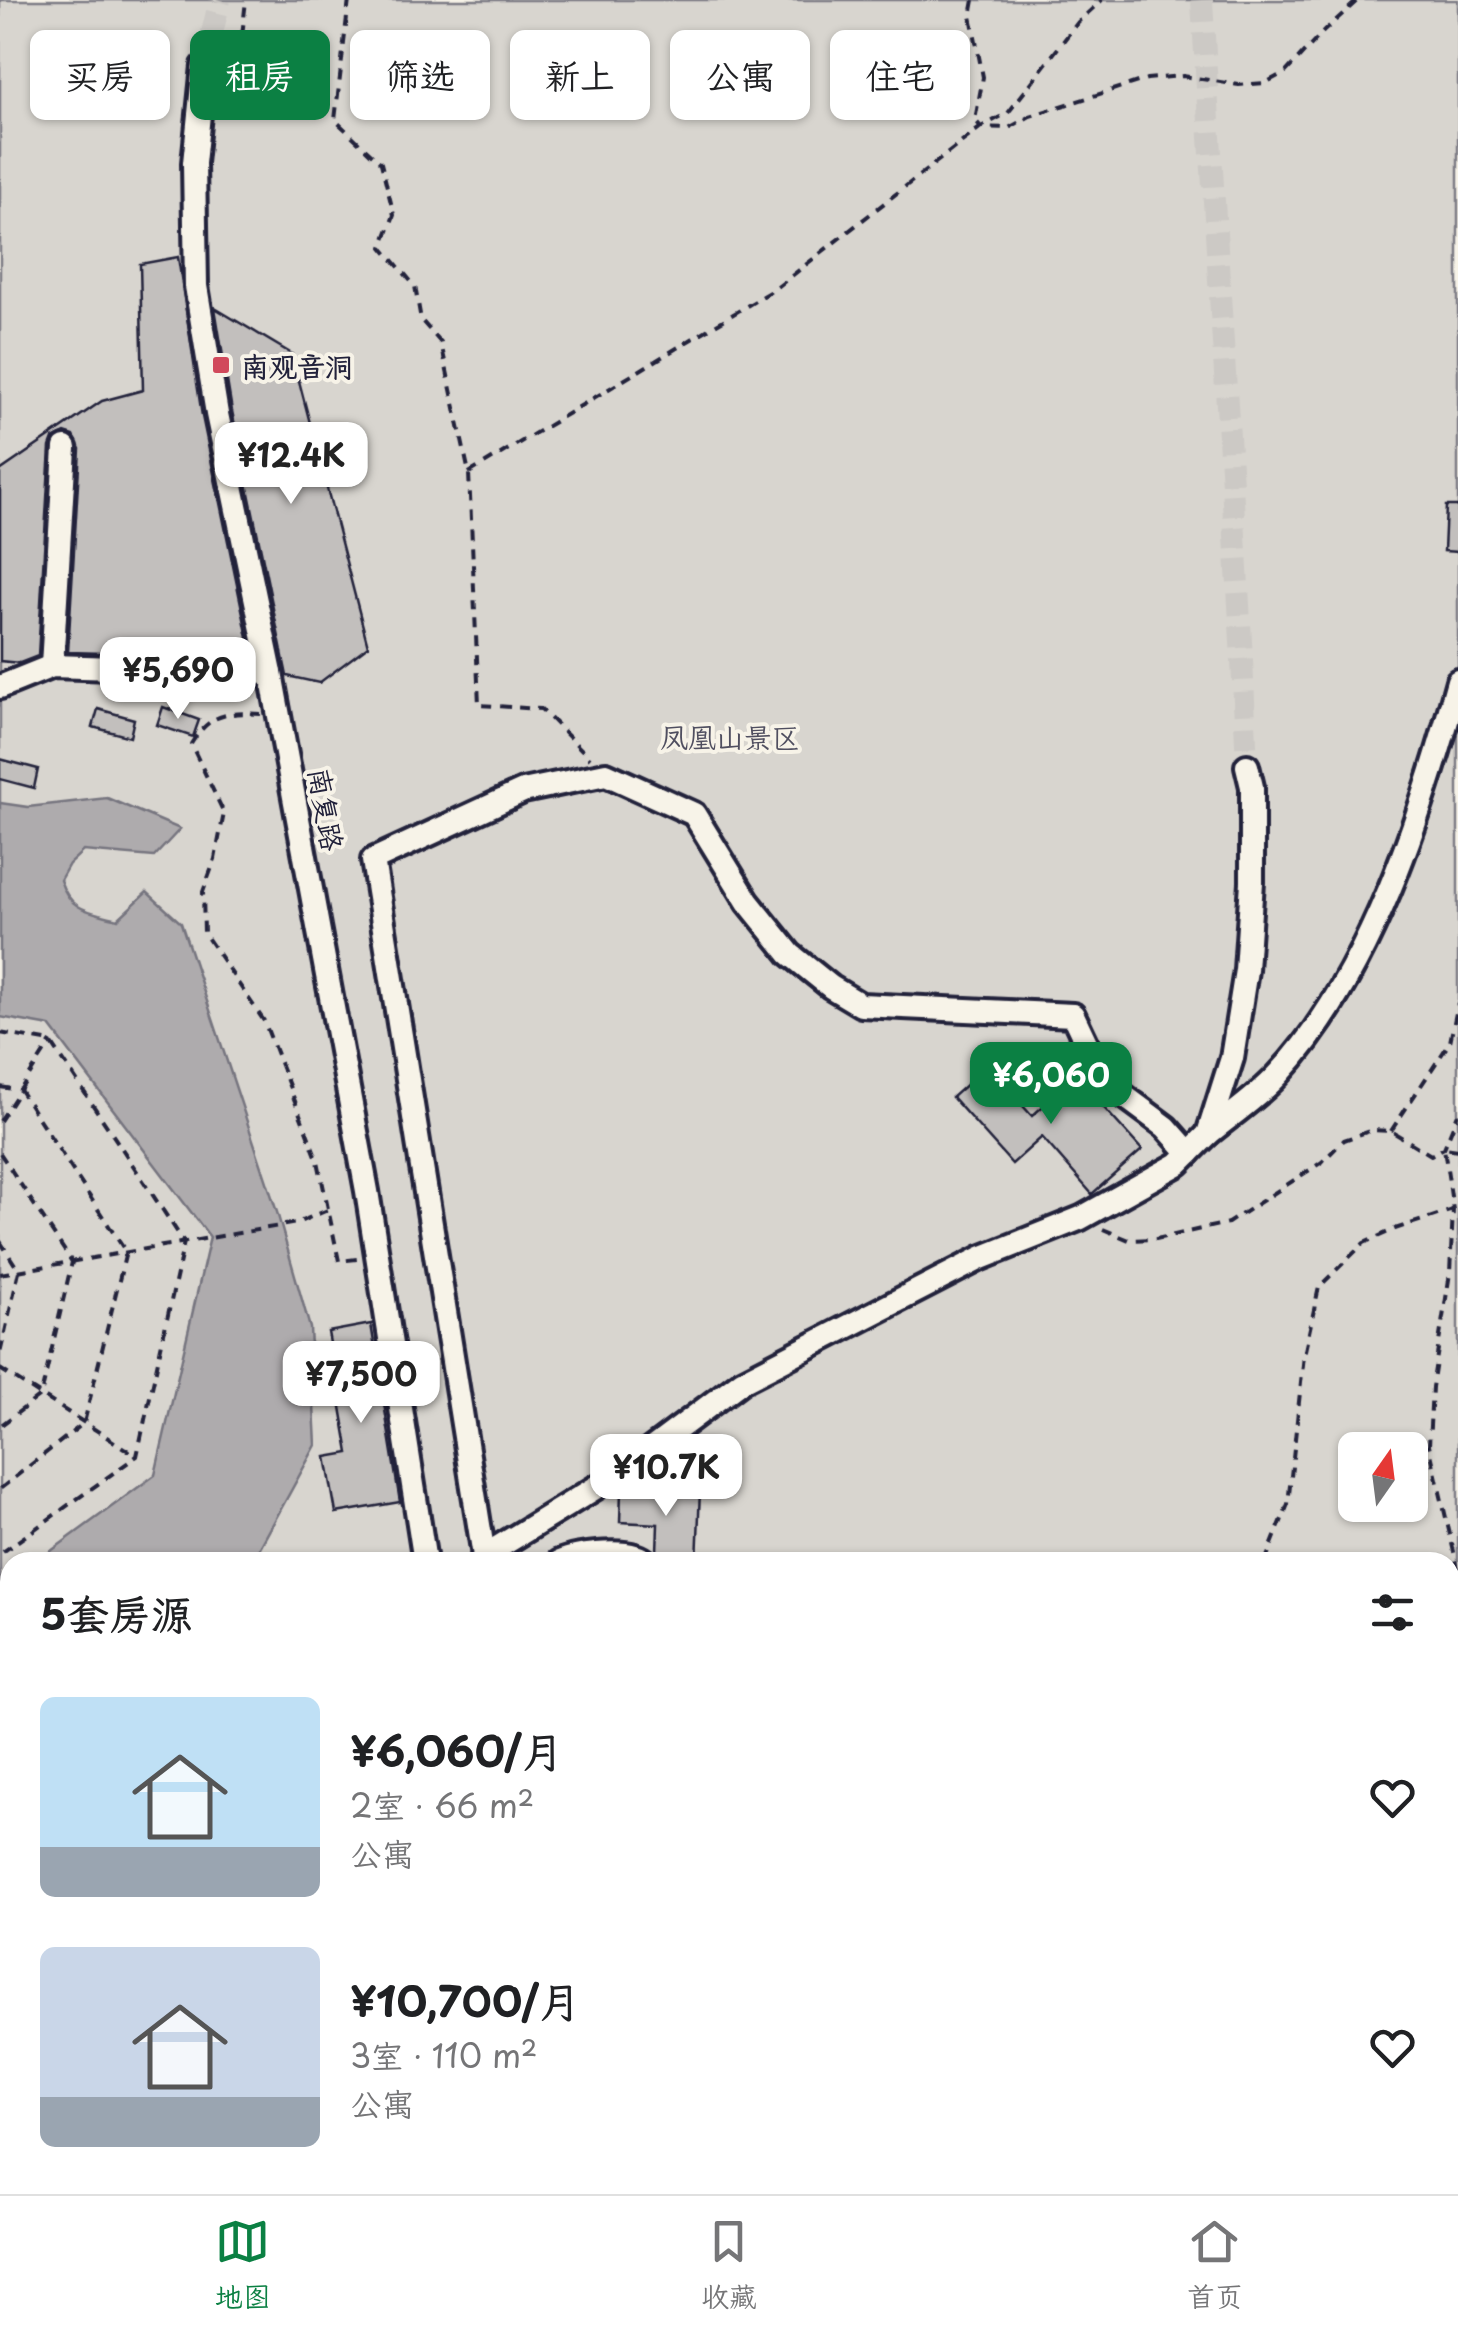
<!DOCTYPE html>
<html lang="zh">
<head>
<meta charset="utf-8">
<style>
	:root { --surface:#fff; --page:#f6f6f6; --text:#202124; --muted:#757577; --line:#e0e0e0; --accent:#0b8043 }
	body { margin:0; font-family:"Playpen Sans","LXGW WenKai TC",sans-serif; background:var(--page); color:var(--text); height:100vh; display:flex; flex-direction:column; font-size:38px; white-space:nowrap }
	* { box-sizing:border-box; margin:0 }
	p { font-size:32px; color:var(--muted) }
	.icon { flex:none; width:55px; height:55px; fill:none; stroke:currentColor; stroke-width:2; stroke-linecap:round; stroke-linejoin:round }
	.map { position:relative; flex:1; overflow:hidden }
	.panel { position:absolute; left:0px; top:1552px; width:1460px; height:642px; display:flex; flex-direction:column; background:var(--surface); border-radius:30px 30px 0 0; box-shadow:0 2px 8px #0004 }
	.panel>* { flex:none }
	.top-card { position:absolute; left:30px; top:30px; width:1400px; height:90px; display:flex; gap:20px }
	.needle { width:65px; rotate:14deg }
	.controls { position:absolute; left:1338px; top:1432px; display:grid; gap:20px }
	.controls a { display:grid; place-items:center; width:90px; height:90px; border-radius:15px; background:var(--surface); box-shadow:0 2px 8px #0004; font-size:50px }
	.price { position:absolute; translate:-50% -85px; padding:0 22px; border-radius:20px; background:#fff; color:#222; font-size:32px; line-height:65px; filter:drop-shadow(0 2px 5px #0008) }
	.price::after { content:''; position:absolute; left:50%; top:60px; width:30px; height:22px; margin-left:-15px; background:inherit; clip-path:polygon(0 0,100% 0,50% 100%) }
	.price.active { background:var(--accent); color:#fff }
	ul { padding:0; list-style:none }
	li { display:flex; align-items:center; gap:30px; height:250px; padding:0 40px }
	li span { display:grid; place-items:center; flex:none; width:280px; height:200px; border-radius:15px; color:#555 }
	li>.icon { margin-inline-start:auto }
	span .icon { width:120px; height:120px; fill:#fffc; stroke-width:1 }
	li b { font-size:42px }
	h2 { display:flex; justify-content:space-between; align-items:center; height:120px; padding:0 40px; font-size:42px }
	.chip { padding:0 35px; border-radius:15px; background:var(--surface); box-shadow:0 2px 8px #0004; font-size:35px; line-height:90px }
	.chip.active { background:var(--accent); color:#fff }
	.dock { display:flex; justify-content:space-around; align-items:center; height:140px; border-top:2px solid var(--line); background:var(--surface); font-size:28px; color:var(--muted) }
	.dock a { display:grid; justify-items:center; gap:5px }
	.dock .active { color:var(--accent) }
	.map>svg:first-child { display:block }
</style>
</head>
<body>
<div class="map">
<svg width="1458" height="2194" viewBox="0 0 1458 2194">
	<rect width="100%" height="100%" fill="#f7f3e8"/>
	<filter id="ink" filterUnits="userSpaceOnUse"><feTurbulence type="fractalNoise" baseFrequency=".01" numOctaves="2"/><feDisplacementMap in="SourceGraphic" scale="20" xChannelSelector="R" yChannelSelector="G"/><feConvolveMatrix kernelMatrix="1 2 1 2 8 2 1 2 1" color-interpolation-filters="sRGB"/></filter>
	<g filter="url(#ink)">
		<path fill="#d8d5cf" stroke="#7d7c85" stroke-width="2.5" fill-rule="evenodd" d="M0,0H1458V2194H0ZM1355,1450H1410V1505H1355ZM10,1562H1450V2185H10Z"/>
		<g fill="#aeabad" stroke="#76747f" stroke-width="2.5">
			<path d="M107,798L180,829L154,857L83,851L69,864L60,880C71,912 89,911 118,919L147,892L181,923L277,1212L310,1328L316,1445L252,1562H36L155,1475L210,1237L50,1026L0,1017V803L28,807Z"/>
			<path d="M10,1582V1705L9,1706L0,1700V1589Z"/>
		</g>
		<g fill="#c2bfbd" stroke="#22223b" stroke-width="2.5">
			<path d="M178,257L202,416L252,657L68,652L80,449L74,436L65,433L53,439L50,447L38,656L20,663L0,661V471L102,401L143,390L140,264Z"/>
			<path d="M215,308L292,354L368,646L319,683L287,676L232,411Z"/>
			<path d="M1446,506H1458V552L1444,551Z"/>
			<path d="M163,707L199,720L193,737L157,725Z"/>
			<path d="M98,709L134,719L130,737L93,727Z"/>
			<path d="M0,759L38,769L34,788L0,779Z"/>
			<path d="M987,1066L1032,1116L1076,1077L1142,1150L1092,1194L1042,1137L1012,1164L952,1097Z"/>
			<path d="M371,1324L400,1502L336,1513L326,1457L349,1453L328,1332Z"/>
			<path d="M626,1487L700,1490L697,1562H661L657,1552L658,1524L620,1522L621,1490Z"/>
		</g>
		<g fill="none" stroke-linecap="round" stroke-linejoin="round">
			<g stroke="#ccc9c5" stroke-width="22" stroke-dasharray="22 11" stroke-linecap="butt">
				<path d="M1202,0C1216,256 1236,511 1247,766"/>
				<path d="M204,66L220,0"/>
			</g>
			<g stroke="#22223b" stroke-width="30">
				<g id="minor">
					<path d="M204,66L194,163L196,286L217,414L271,673L367,1191L425,1562"/>
					<path d="M52,666L65,448"/>
					<path d="M0,687L52,666L271,673"/>
					<path d="M1208,1134C1231,1115 1258,1097 1278,1075C1370,977 1423,810 1458,681"/>
					<path d="M484,1556L373,860L523,791L606,774L694,814L748,902L790,954L831,987L861,1005L1073,1015L1104,1081L1166,1127L1189,1153"/>
					<path d="M481,1562L484,1556L618,1474L742,1381L981,1258L1081,1218L1178,1164L1208,1134L1232,1058L1246,970L1252,882V787L1247,766"/>
					<path d="M559,1562C577,1554 633,1547 646,1562"/>
					<path d="M407,2194L408,2185"/>
				</g>
			</g>
			<g stroke="#22223b" stroke-width="4" stroke-dasharray="10 8" stroke-linecap="butt">
				<path d="M349,0L335,120L381,163L394,215L382,247L415,286L421,320L441,343L469,473L479,705L541,709L590,758"/>
				<path d="M974,0L971,16L983,77L975,120L981,127L1008,113L1078,22L1102,0"/>
				<path d="M220,114L246,81L249,60L242,36L246,0"/>
				<path d="M469,473L775,289L981,127L1009,128L1030,116L1147,79L1183,76L1239,85L1265,83L1286,72L1324,31L1358,0"/>
				<path d="M261,714C227,712 210,713 191,744L224,813L215,859L203,892L204,933L264,1021L318,1161L339,1261L357,1259"/>
				<path d="M0,1033L51,1042L184,1242L137,1456L0,1554"/>
				<path d="M0,1087L20,1090L126,1252L84,1423L0,1489"/>
				<path d="M0,1121L51,1042"/>
				<path d="M1391,1131L1450,1042L1458,1003"/>
				<path d="M1458,1150L1444,1148L1453,1210L1450,1273L1432,1387L1429,1445L1458,1569"/>
				<path d="M0,1153L72,1262L41,1395L0,1426"/>
				<path d="M1103,1229L1129,1240L1156,1239L1228,1223L1322,1162L1344,1140L1372,1130L1391,1131L1431,1155L1444,1148L1458,1114"/>
				<path d="M0,1241L19,1271L0,1354"/>
				<path d="M0,1274L297,1223L330,1209"/>
				<path d="M0,1369L135,1455"/>
				<path d="M1265,1562L1288,1504L1304,1355L1319,1287L1364,1243L1395,1229L1453,1210"/>
				<path d="M1450,1992L1458,1995"/>
			</g>
			<use href="#minor" stroke="#f7f3e8" stroke-width="22"/>
		</g>
	</g>
	<rect fill="#d1495b" stroke="#f7f3e8" stroke-width="4" x="211" y="355" width="20" height="20" rx="5"/>
	<g text-anchor="middle" dominant-baseline="central" stroke-width="8" stroke-linejoin="round" paint-order="stroke">
		<g font-size="28" font-weight="bold" fill="#22223b" stroke="#f7f3e8" text-anchor="start">
			<text x="241" y="365">南观音洞</text>
		</g>
		<g font-size="28" fill="#504f60" stroke="#f7f3e8">
			<text x="730" y="736">凤凰山景区</text>
		</g>
		<g font-size="28" fill="#22223b" stroke="#f7f3e8">
			<text transform="translate(327 809) rotate(80)">南复路</text>
		</g>
	</g>
</svg>
<div class="controls">
<a><svg class="needle" viewBox="-14 -14 28 28"><path d="M0-13l5 13h-10z" fill="#e53935"/><path d="M0 13l5-13h-10z" fill="#757577"/></svg></a>
</div>
<b class="price" style="left:291px;top:507px">¥12.4K</b>
<b class="price" style="left:178px;top:722px">¥5,690</b>
<b class="price active" style="left:1051px;top:1127px">¥6,060</b>
<b class="price" style="left:361px;top:1426px">¥7,500</b>
<b class="price" style="left:666px;top:1519px">¥10.7K</b>
<div class="top-card">
<a class="chip">买房</a>
<a class="chip active">租房</a>
<a class="chip">筛选</a>
<a class="chip">新上</a>
<a class="chip">公寓</a>
<a class="chip">住宅</a>
</div>
<section class="panel">
<h2>5套房源<svg class="icon" aria-label="filters" viewBox="0 0 24 24"><path d="M4 7h16M4 17h16"/><circle cx="9" cy="7" r="2"/><circle cx="15" cy="17" r="2"/></svg></h2>
<ul>
<li><span style="background:linear-gradient(#bfe0f5 75%,#9aa5b1 0)"><svg class="icon" aria-label="home" viewBox="0 0 24 24"><path d="M3 11l9-7 9 7M6 9v11h12V9"/></svg></span><div><b>¥6,060/月</b><p>2室 · 66 m²</p><p>公寓</p></div><svg class="icon" aria-label="heart" viewBox="0 0 24 24"><path d="M12 20l-8-8c-3-5 5-10 8-4 3-6 11-1 8 4z"/></svg></li>
<li><span style="background:linear-gradient(#c9d6e8 75%,#9aa5b1 0)"><svg class="icon" aria-label="home" viewBox="0 0 24 24"><path d="M3 11l9-7 9 7M6 9v11h12V9"/></svg></span><div><b>¥10,700/月</b><p>3室 · 110 m²</p><p>公寓</p></div><svg class="icon" aria-label="heart" viewBox="0 0 24 24"><path d="M12 20l-8-8c-3-5 5-10 8-4 3-6 11-1 8 4z"/></svg></li>
</ul>
</section>
</div>
<nav class="dock">
<a class="active"><svg class="icon" aria-label="map" viewBox="0 0 24 24"><path d="M3 6l6-2 6 2 6-2v14l-6 2-6-2-6 2zM9 4v14M15 6v14"/></svg>地图</a>
<a><svg class="icon" aria-label="saved" viewBox="0 0 24 24"><path d="M7 4h10v16l-5-4-5 4z"/></svg>收藏</a>
<a><svg class="icon" aria-label="home" viewBox="0 0 24 24"><path d="M3 11l9-7 9 7M6 9v11h12V9"/></svg>首页</a>
</nav>
</body>
</html>
